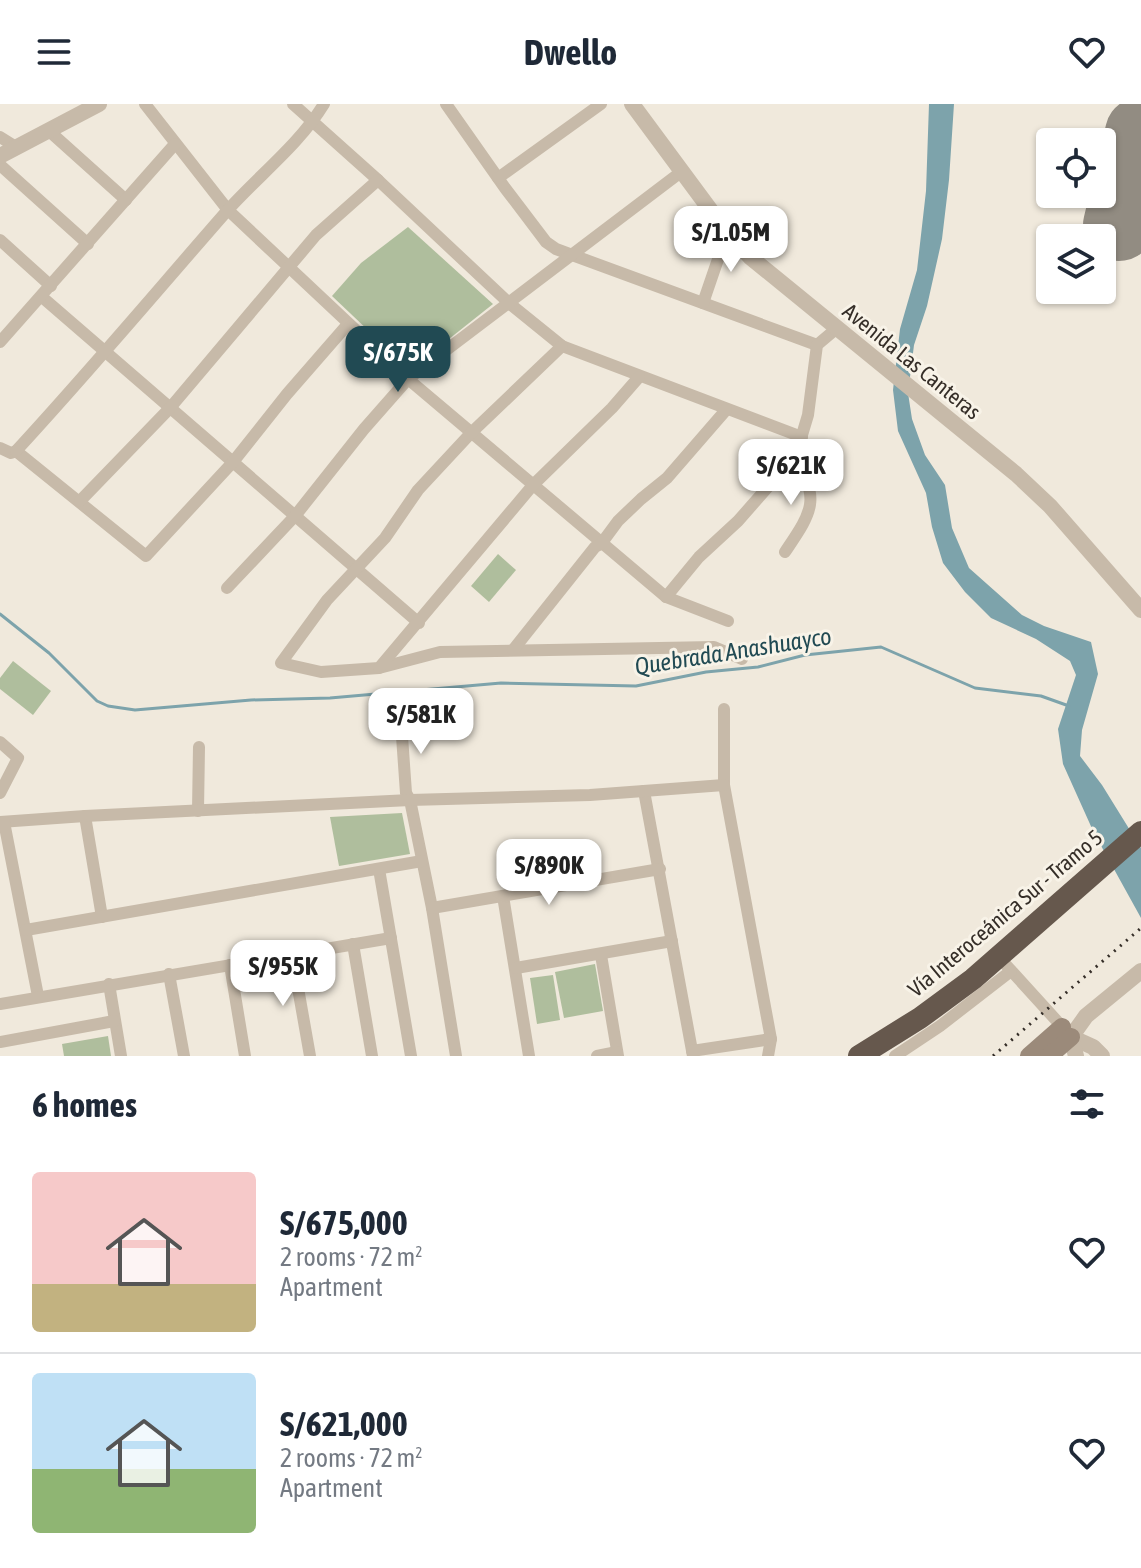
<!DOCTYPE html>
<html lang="en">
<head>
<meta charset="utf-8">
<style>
	:root { --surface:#fff; --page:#f6f6f7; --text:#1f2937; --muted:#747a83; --line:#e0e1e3; --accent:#214a53 }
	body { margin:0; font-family:"Asap Condensed",sans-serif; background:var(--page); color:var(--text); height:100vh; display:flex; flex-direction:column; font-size:30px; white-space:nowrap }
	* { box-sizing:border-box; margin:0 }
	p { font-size:26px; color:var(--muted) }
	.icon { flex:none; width:44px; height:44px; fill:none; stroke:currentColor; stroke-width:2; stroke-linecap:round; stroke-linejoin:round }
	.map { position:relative; height:952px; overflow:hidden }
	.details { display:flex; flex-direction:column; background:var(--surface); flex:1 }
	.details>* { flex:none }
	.tools { position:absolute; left:1036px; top:24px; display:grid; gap:16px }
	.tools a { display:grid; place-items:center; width:80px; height:80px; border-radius:8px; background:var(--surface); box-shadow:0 2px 6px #0004; font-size:40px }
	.price { position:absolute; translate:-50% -68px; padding:0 18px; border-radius:16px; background:#fff; color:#222; font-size:26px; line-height:52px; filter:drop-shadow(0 2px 4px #0008) }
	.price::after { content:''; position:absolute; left:50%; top:48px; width:24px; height:18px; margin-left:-12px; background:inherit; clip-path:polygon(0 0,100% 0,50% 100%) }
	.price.active { background:var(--accent); color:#fff }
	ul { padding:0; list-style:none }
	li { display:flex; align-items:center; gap:24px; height:200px; padding:0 32px }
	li+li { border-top:2px solid var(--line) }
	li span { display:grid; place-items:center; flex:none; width:224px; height:160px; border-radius:8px; color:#555 }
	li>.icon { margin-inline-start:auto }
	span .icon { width:96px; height:96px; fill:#fffc; stroke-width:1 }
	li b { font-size:34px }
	h2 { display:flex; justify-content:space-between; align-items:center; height:96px; padding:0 32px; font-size:34px }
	header { display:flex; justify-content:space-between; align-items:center; height:104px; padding:0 32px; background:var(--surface); font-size:36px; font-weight:700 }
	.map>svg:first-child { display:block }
</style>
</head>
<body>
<header><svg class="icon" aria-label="menu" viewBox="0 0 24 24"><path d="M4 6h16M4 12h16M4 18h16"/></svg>Dwello<svg class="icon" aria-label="heart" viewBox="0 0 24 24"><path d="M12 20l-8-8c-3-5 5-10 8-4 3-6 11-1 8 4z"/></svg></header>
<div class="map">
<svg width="1141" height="952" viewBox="0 0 1141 952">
	<rect width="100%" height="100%" fill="#f0e9dc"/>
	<g fill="#afbe9d">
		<path d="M408,123L493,200L410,266L332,192L361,159Z"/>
		<path d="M498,450L516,466L489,498L471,482Z"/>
		<path d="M13,557L51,587L33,611L0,585V574Z"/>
		<path d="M402,709L410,750L339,762L330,713Z"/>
		<path d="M595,860L603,907L564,914L555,868Z"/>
		<path d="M553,871L560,916L537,920L530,874Z"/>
		<path d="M108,932L111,952H64L62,940Z"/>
	</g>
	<path fill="#7da3ab" d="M929,0H954L949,76L942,135L927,202L914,241L908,289L912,315L925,351L945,381L952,424L969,464L1022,511L1044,522L1091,538L1098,570L1082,626L1080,652L1102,681L1141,744V814L1094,729L1063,660L1058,625L1076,571L1070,557L1036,535L991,514L965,488L943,459L932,423L926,389L898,327L893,286L900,225L917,166L926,87Z"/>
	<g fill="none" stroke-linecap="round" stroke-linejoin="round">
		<path stroke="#7da3ab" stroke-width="3" d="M0,510L49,549L97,597L108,602L135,606L251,596L330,594L501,579L636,582L706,568L758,563L805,551L881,543L975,584L1041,592L1069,602"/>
		<path stroke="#928c82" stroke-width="28" d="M1141,11C1127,39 1094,71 1141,91"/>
		<path stroke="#928c82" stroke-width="72" d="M1119,121L1141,29"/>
		<g stroke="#c7baa9" stroke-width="12">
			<path d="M145,0L228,106L408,275L666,493L728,517"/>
			<path d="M293,0L378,76L510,200L562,242L802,333"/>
			<path d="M446,0L505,84L546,138L556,145L817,241"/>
			<path d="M48,26L126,96"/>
			<path d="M0,33L16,43"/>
			<path d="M0,61L88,140"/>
			<path d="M498,74L601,0"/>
			<path d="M0,136L51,182"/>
			<path d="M42,193L419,519"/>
			<path d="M703,199L727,129"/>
			<path d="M0,238L175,40"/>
			<path d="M562,242L471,329L418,386L385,434L327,496L281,559L321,568L379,564L440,548L714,543L742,555"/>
			<path d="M0,344L11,349L16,347L146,452L233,358L287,290L348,220"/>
			<path d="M16,347C88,269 156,188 226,108C258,72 299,41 324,0"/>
			<path d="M80,397L170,304L316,131L378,76"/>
			<path d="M785,448C809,412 824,394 793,355"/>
			<path d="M227,484L295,412L364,325L408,275L681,68"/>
			<path d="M666,493L699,453L738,417L796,351L808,311L817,241L836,225"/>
			<path d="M513,546L595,443L601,440L618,417L641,395L667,374L726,306"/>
			<path d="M379,564L533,381L612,304L639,273"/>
			<path d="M724,605V681L771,935L768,952"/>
			<path d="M401,618L406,689L410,696L432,804L456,952"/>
			<path d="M0,638L18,654L0,689"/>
			<path d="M644,687L693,952"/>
			<path d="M198,707L199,643"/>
			<path d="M85,712L102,813"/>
			<path d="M0,718L85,712L410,696L590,691L724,681"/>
			<path d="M4,718L38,892"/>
			<path d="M379,765L411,952"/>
			<path d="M503,792L529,952"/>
			<path d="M432,804L660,765"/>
			<path d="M26,826L422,757"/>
			<path d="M353,840L372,952"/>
			<path d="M292,850L310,952"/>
			<path d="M601,851L618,952"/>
			<path d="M230,861L245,952"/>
			<path d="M1006,861L1066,927"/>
			<path d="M516,864L672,837"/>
			<path d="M169,870L184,952"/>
			<path d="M109,880L121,952"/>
			<path d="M0,900L391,834"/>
			<path d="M0,938L114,917"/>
			<path d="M692,947L771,935"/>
			<path d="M597,952L617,948"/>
			<path d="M895,952L940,922L1011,867"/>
		</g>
		<g stroke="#c7baa9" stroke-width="16">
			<path d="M632,0L723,123L750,153L1016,370L1050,402L1141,506"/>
			<path d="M0,52L99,0"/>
			<path d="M1071,933L1086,912L1141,867"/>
			<path d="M1071,933L1093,943L1102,952"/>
			<path d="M1071,933L1076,952"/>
		</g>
		<g stroke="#9b8a7a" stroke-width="18">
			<path d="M1029,952L1062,923"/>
			<path d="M1049,952L1071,933"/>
		</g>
		<path stroke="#66584d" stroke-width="22" d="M859,952L920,914L973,875L1141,728"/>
		<path stroke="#352e28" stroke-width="3" stroke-dasharray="2 6" stroke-linecap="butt" d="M993,952L1141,824"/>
	</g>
	<g text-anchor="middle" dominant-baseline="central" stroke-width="6" stroke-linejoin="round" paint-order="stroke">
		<g font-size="22" fill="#352e28" stroke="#f8f3e8">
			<text transform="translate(912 257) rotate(39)">Avenida Las Canteras</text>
			<text transform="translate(1005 809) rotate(-40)">Vía Interoceánica Sur - Tramo 5</text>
		</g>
		<g font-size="24" font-style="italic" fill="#214a53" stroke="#f8f3e8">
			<text transform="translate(733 547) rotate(-9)">Quebrada Anashuayco</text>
		</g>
	</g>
</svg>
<div class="tools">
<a><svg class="icon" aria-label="locate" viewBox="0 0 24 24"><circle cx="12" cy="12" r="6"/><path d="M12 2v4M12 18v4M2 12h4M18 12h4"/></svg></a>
<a><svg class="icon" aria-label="layers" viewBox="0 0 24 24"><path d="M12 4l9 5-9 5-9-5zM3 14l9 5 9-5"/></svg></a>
</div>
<b class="price" style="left:731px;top:170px">S/1.05M</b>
<b class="price active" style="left:398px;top:290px">S/675K</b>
<b class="price" style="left:791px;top:403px">S/621K</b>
<b class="price" style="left:421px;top:652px">S/581K</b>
<b class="price" style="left:549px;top:803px">S/890K</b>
<b class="price" style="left:283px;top:904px">S/955K</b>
</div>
<section class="details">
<h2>6 homes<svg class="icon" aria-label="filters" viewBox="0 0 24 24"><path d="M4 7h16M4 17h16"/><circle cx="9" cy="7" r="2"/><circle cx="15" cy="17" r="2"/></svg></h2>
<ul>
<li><span style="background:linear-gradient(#f6c9c9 70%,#c2b280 0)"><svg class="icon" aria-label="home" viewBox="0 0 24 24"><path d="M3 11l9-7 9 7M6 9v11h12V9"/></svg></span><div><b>S/675,000</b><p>2 rooms · 72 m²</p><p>Apartment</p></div><svg class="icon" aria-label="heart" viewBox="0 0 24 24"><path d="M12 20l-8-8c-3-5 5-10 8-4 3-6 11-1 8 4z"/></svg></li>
<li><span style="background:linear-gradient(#bfe0f5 60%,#8fb573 0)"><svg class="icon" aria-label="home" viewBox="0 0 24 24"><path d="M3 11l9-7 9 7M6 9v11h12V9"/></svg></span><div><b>S/621,000</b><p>2 rooms · 72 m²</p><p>Apartment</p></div><svg class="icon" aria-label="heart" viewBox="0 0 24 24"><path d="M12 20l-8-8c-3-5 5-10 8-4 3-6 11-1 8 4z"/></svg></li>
</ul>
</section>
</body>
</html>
